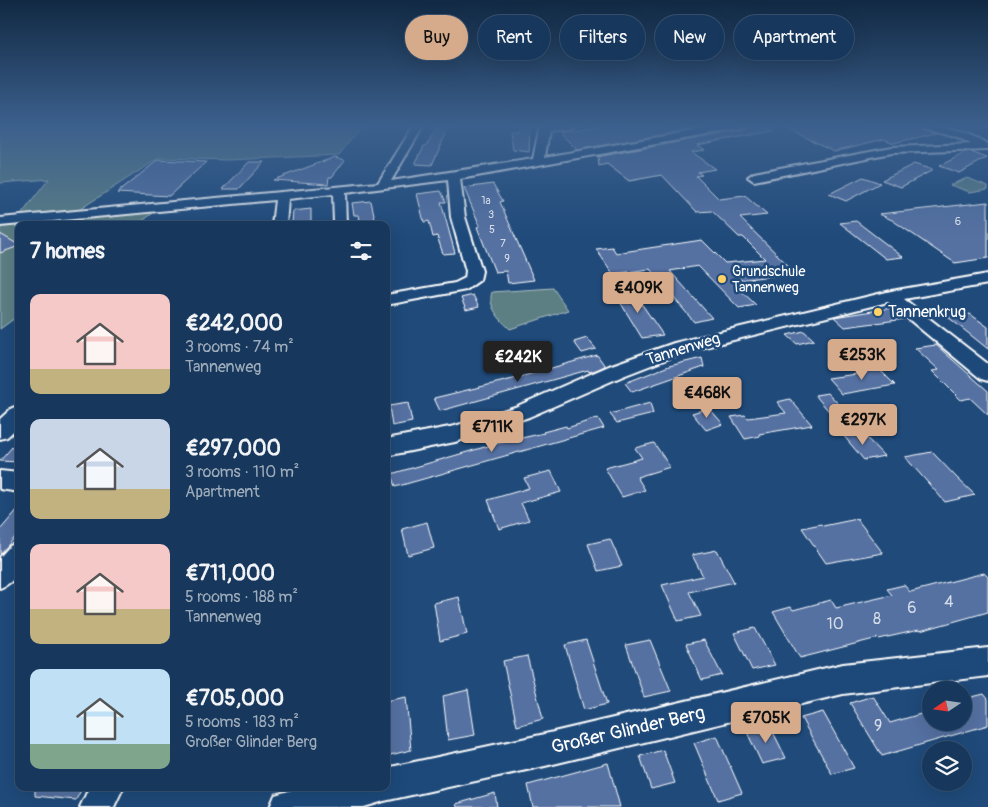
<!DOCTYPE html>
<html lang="en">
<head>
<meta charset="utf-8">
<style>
	:root { --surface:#17385c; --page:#203f62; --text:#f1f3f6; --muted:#9eacbb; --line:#365272; --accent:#d6ab8b }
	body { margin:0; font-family:Pangolin,sans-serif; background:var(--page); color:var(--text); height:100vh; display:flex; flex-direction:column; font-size:19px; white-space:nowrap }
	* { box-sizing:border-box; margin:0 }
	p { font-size:16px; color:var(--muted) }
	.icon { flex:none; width:28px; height:28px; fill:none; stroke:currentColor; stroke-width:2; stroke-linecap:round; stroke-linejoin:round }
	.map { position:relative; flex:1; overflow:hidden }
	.drawer { position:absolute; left:15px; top:221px; width:375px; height:570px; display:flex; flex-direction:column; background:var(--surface); border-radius:10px; box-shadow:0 5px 20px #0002,0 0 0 1px var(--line) }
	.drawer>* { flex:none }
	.guide { position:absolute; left:405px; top:15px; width:475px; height:45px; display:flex; gap:10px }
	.needle { width:32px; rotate:257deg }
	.tools { position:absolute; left:922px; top:681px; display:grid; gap:10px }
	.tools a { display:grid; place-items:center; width:50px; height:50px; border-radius:50%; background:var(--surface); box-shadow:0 5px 20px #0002,0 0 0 1px var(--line); font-size:25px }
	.price { position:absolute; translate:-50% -42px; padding:0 11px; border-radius:5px; background:var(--accent); color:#111; font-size:16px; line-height:32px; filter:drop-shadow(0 1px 2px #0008) }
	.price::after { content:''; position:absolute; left:50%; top:30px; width:15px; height:11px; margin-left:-8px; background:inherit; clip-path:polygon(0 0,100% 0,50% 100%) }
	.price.on { background:#222; color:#fff }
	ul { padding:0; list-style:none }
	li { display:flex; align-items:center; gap:15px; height:125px; padding:0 15px }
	li span { display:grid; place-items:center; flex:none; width:140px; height:100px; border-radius:10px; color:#555 }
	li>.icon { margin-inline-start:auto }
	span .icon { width:60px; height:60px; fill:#fffc; stroke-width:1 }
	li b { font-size:21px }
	h2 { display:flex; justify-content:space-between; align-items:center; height:60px; padding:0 15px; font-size:21px }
	.pill { padding:0 18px; border-radius:22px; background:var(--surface); box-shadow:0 5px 20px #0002,0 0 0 1px var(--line); font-size:18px; line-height:45px }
	.pill.on { background:var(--accent); color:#111 }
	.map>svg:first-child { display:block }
</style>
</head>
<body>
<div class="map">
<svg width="988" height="807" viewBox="0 0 988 807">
	<rect width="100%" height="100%" fill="#1f4a7a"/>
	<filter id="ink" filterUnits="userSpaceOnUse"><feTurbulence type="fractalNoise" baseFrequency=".02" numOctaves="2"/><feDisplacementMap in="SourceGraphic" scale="10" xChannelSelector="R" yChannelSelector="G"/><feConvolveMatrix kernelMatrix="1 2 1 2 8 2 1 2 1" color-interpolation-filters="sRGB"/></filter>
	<g filter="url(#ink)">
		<g fill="#5b7f84" stroke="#adbfc2">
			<path d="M0,125H363L339,155L228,160L159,158L71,215L160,208L137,225H19V315L0,329V223L17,220L49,179L0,183Z"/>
			<path d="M967,178L988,186V189L970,192L950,185Z"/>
			<path d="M553,288L568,310L510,329C500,320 487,306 492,292Z"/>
		</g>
		<g fill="#5471a2" stroke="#fff">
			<path d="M439,125H450L432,165L415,164L424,146H426Z"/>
			<path d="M518,125H530L529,152L513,150L510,131H518Z"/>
			<path d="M607,125H716L577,150L559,132Z"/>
			<path d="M752,125H772L773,131L697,145L704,150L691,152L715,169L698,172L702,175L696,176L719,199L745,196L767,215L740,218L796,273L731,281L756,305L739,308L698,266L670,271L712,318L694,322L650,269L613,274L596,249L612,247L616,253L702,240L725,263L765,259L743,237H739L712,211L697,212L662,175L629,181L607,164L599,166L598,157H596L745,130Z"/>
			<path d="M780,125H917L921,129L936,133L894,143L884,139L834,151Z"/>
			<path d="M971,152L987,158L959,173L939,166L965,153Z"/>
			<path d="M335,157L345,160L332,177H329L328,184L273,180Z"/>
			<path d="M158,160L206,162L169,196L117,193Z"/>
			<path d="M249,162H264L239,189H223Z"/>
			<path d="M914,164L933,170L901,187L882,180Z"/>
			<path d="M863,177L880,183L846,201L829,194Z"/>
			<path d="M493,184L503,201L500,202L534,280L508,283L506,271L495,272L477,227L480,226L464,188Z"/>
			<path d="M441,191L446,202H441L455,253L443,254L437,236L433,237L429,221L424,222L417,194Z"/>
			<path d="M371,201L375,219L360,221L359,215H354L352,203Z"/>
			<path d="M988,202V258L955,263L892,220L879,214Z"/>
			<path d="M311,209V225H295L296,223H292L293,211Z"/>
			<path d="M856,221L903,257L886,259L840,223Z"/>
			<path d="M0,234L19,245V246L0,253Z"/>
			<path d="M632,290L663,335L642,338L614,292Z"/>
			<path d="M473,295L479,307L466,310L461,298Z"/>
			<path d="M892,308L905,319L845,327L834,317Z"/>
			<path d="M970,314L988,327V349L948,317Z"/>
			<path d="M804,331L814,340L797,344L787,335Z"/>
			<path d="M587,338L596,349L582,353L574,342Z"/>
			<path d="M936,345L988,391V415L970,398L961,400L932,371L939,370L915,348Z"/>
			<path d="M597,355L605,366L596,370L589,372L588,370L440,411L434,398L513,379Z"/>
			<path d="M702,358L704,367L632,392L625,383L669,366Z"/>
			<path d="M876,366L895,385L842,394L828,378L864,373L860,369Z"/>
			<path d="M828,393L847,413L833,416L815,395Z"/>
			<path d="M790,399L812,425L759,434L760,436L745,439L731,417L745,415L748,418L786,413L777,402Z"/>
			<path d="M408,403L412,422L392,426L389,406Z"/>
			<path d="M650,403L653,414L617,423L610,414Z"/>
			<path d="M709,408L723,424L706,430L692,413Z"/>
			<path d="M598,418L604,428L395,487L391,474L495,444L544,433L543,432L566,426L567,428Z"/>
			<path d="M861,432L884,456L864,460L843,435Z"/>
			<path d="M19,439V462L0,461Z"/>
			<path d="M654,443L670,467L637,477L645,490L622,497L605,468L642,458L635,448Z"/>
			<path d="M932,452L957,478L975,495L945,502L905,457Z"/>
			<path d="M551,471L561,492L521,503L529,520L499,529L488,500L529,488L524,478Z"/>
			<path d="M19,508V533L0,554V530Z"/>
			<path d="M857,519L883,553L826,563L802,528L821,524L823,526Z"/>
			<path d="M427,522L434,548L408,555L402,529Z"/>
			<path d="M610,539L622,566L598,571L588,544Z"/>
			<path d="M717,550L734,582L689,592L701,616L678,621L662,585L703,576L692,555Z"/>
			<path d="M984,573L988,577V612L920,631L919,630L879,639L878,638L800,658L773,612L791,607L793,610L831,600L836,608L892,595L887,589L904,585L910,592Z"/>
			<path d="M459,597L467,634L440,641L434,603Z"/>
			<path d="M755,628L775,665L752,670L734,633Z"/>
			<path d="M586,640L607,704L584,710L565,645Z"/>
			<path d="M650,640L671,691L644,697L626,645Z"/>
			<path d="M704,640L722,675L702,680L686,644Z"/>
			<path d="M527,656L543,719L517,726L503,661Z"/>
			<path d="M468,690L475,735L448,740L443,696Z"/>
			<path d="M984,694L988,699V725L882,756L850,703L873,696L890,723L931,711V722H964V699Z"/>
			<path d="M406,697L411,750L386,756V701Z"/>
			<path d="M823,712L854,768L832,774L801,718Z"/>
			<path d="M769,724L786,758L762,764L746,730Z"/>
			<path d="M717,736L742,793L718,800L694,743Z"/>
			<path d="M663,750L675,783L651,789L640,756Z"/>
			<path d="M608,763L620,807H533L528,785Z"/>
			<path d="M35,788H82L76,800L35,796Z"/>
			<path d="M495,793L497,807H457L456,804Z"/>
		</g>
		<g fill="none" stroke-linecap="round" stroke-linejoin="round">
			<g stroke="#fff" stroke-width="4">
				<g id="minor">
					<path d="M414,125H424L391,181L533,159L540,125H575L570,128L549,131L545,157L727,125H750L745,128L460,179L465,217L482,271L480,280L466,290L386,305V295L455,283L465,278L466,271L451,217L448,180L345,193L346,225H336L334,223L333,194L288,199L286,225H272L275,200L0,226V218L378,183Z"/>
					<path d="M920,125C945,125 967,132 988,144V150L891,153L754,181L748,177L754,173L891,147L971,144L955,136L921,127Z"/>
					<path d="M988,274V284L904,299L988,364V381L981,379L888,302L685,352L623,376L529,417L455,442L386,456V439L455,426L515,407L609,366L674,343L891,291Z"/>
					<path d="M19,406V426L7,437L0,439V419L12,408Z"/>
					<path d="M0,471L19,473V492L0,489Z"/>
					<path d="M19,542C19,564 23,579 0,588V557L10,546Z"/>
					<path d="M988,648V676L843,694L545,766L384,801L364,807H270L275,795L299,788H386V768L545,734L843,664Z"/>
					<path d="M89,788H123L114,807H80Z"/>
				</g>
			</g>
			<use href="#minor" fill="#1f4a7a" fill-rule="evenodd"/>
		</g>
	</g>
	<linearGradient id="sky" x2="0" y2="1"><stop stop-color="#112943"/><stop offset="0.53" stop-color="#3c608d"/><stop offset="1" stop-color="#3c608d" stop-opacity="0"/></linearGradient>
	<rect width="988" height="238" fill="url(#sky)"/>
	<g fill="#ffd166" stroke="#1f4a7a" stroke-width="2">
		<circle cx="722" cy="279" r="5"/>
		<circle cx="878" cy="312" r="5"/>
	</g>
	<g text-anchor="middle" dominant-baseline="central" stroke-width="5" stroke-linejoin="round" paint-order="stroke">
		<g font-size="11" fill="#d4dce8">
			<text x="486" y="200">1a</text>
			<text x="491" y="214">3</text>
			<text x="958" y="221">6</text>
			<text x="492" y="229">5</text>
			<text x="503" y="243">7</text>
			<text x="507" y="258">9</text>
		</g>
		<g font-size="14" fill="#fff" stroke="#1f4a7a" text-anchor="start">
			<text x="732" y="271">Grundschule<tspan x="732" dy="16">Tannenweg</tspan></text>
		</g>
		<g font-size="16" fill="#fff" stroke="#1f4a7a" text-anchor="start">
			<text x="888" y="312">Tannenkrug</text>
		</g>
		<g font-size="16" fill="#fff" stroke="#1f4a7a">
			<text transform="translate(683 349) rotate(-17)">Tannenweg</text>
		</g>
		<g font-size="16" fill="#d4dce8">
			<text x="949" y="602">4</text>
			<text x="912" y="608">6</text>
			<text x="877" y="619">8</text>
			<text x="835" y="624">10</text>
			<text x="878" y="726">9</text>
		</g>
		<g font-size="19" fill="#fff" stroke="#1f4a7a">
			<text transform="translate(628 730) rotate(-13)">Großer Glinder Berg</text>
		</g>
	</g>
</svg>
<div class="tools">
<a><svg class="needle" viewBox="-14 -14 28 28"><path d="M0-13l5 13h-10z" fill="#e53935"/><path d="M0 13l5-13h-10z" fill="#9eacbb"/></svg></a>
<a><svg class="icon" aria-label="layers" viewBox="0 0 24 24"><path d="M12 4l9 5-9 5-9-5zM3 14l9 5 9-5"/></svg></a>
</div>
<b class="price" style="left:638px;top:314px">€409K</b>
<b class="price" style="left:862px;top:381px">€253K</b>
<b class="price on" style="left:518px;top:383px">€242K</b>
<b class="price" style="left:707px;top:419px">€468K</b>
<b class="price" style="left:863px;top:446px">€297K</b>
<b class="price" style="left:492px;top:453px">€711K</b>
<b class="price" style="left:766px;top:744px">€705K</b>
<div class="guide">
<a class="pill on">Buy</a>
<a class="pill">Rent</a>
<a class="pill">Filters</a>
<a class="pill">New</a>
<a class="pill">Apartment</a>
</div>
<section class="drawer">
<h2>7 homes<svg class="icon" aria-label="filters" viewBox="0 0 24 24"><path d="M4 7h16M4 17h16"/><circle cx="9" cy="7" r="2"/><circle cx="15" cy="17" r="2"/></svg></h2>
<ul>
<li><span style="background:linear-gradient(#f6c9c9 75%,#c2b280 0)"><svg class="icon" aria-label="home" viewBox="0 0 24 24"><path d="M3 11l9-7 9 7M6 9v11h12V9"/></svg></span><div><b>€242,000</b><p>3 rooms · 74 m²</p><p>Tannenweg</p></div></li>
<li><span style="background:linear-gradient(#c9d6e8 70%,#c2b280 0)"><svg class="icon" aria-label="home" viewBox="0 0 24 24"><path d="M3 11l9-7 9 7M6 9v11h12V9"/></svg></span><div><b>€297,000</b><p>3 rooms · 110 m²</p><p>Apartment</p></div></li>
<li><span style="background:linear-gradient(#f6c9c9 65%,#c2b280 0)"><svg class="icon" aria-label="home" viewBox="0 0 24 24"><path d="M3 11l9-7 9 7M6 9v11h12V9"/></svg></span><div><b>€711,000</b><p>5 rooms · 188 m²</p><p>Tannenweg</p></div></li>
<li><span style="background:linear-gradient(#bfe0f5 75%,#7fa58c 0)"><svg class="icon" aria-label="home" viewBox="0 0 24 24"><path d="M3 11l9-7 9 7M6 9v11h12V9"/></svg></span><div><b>€705,000</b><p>5 rooms · 183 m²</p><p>Großer Glinder Berg</p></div></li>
</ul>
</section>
</div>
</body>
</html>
